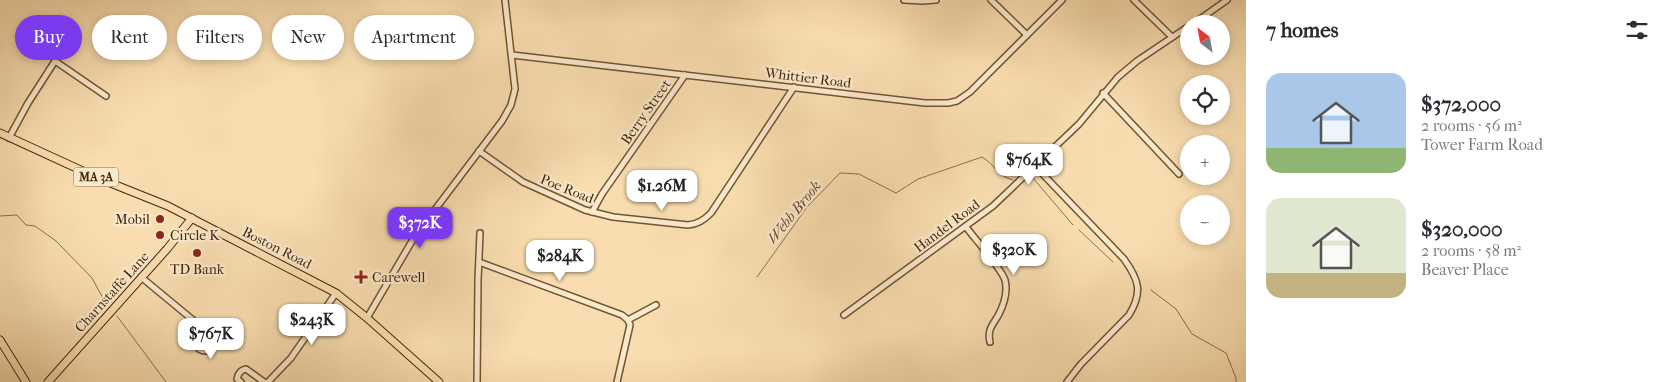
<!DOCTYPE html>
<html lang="en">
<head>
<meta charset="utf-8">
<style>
	:root { --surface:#fff; --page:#f2f2f3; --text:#2b2b33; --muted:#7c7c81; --accent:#7c3aed }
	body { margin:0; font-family:"IM FELL French Canon",serif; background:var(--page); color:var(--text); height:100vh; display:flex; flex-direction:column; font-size:19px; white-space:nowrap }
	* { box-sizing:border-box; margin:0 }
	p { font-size:16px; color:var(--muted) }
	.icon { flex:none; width:28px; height:28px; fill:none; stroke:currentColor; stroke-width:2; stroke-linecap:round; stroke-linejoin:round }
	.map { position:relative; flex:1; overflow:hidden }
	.sheet { display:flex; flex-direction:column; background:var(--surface); width:425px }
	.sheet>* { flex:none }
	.banner { position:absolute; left:15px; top:15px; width:475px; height:45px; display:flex; gap:10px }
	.needle { width:32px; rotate:329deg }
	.fabs { position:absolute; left:1180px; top:15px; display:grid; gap:10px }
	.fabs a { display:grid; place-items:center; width:50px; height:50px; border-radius:50%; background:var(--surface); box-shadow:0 2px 8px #0003; font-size:25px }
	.price { position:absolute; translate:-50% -42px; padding:0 11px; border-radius:10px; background:#fff; color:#222; font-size:16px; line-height:32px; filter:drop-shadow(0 1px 2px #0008) }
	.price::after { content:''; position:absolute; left:50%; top:30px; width:15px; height:11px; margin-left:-8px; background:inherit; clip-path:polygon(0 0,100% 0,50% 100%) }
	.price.active { background:var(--accent); color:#fff }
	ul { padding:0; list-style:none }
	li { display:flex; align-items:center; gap:15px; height:125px; padding:0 20px }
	li span { display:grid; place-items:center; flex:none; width:140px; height:100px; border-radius:15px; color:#555 }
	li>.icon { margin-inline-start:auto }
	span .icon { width:60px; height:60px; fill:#fffc; stroke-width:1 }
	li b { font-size:21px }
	h2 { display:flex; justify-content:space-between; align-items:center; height:60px; padding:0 20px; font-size:21px }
	.chip { padding:0 18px; border-radius:22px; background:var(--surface); box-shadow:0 2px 8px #0003; font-size:18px; line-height:45px }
	.chip.active { background:var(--accent); color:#fff }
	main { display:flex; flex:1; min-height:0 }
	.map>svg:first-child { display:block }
</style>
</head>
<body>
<main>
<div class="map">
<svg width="1246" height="382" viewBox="0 0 1246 382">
	<rect width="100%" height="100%" fill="#f9ddb0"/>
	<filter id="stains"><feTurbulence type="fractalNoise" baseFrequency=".004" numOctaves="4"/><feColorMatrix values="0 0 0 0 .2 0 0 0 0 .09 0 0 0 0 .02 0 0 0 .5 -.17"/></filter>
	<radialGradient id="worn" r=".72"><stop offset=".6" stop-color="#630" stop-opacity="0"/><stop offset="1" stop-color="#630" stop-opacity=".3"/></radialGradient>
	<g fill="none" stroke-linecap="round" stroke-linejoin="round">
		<g stroke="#8b6f4c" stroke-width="1">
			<path d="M1033,178L1073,225"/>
			<path d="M0,216L17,215L26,225L35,226L56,241L92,278L105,302"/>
			<path d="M1079,230L1113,262"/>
			<path d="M757,277L807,207L840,173L859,174L896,193L918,179L982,157C997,166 995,175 1013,180"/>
			<path d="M1151,290L1176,309L1192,334L1226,353L1236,378V382"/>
			<path d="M117,316L166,382"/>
		</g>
		<g stroke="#715434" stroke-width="8">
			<g id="minor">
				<path d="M904,0L923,1L936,0"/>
				<path d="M991,0L1027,35"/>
				<path d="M1134,0L1172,37"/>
				<path d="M1193,24L1227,0"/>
				<path d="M512,55L925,103H948L957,101L970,92L1062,0"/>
				<path d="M1103,93L1179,174"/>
				<path d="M9,138L28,103L55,61L106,96"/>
				<path d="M479,151L523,182L585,210L613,217L688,225C698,224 704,220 711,213L794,87"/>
				<path d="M1035,166L1124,259C1139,280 1143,292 1129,315L1081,364L1067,382"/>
				<path d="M592,212L602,194L685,75"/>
				<path d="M966,227C975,239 1001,268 1005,280C1008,292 1004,304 999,314C993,325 987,329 990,342"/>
				<path d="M479,262L622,315L628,320"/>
				<path d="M141,277L193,320L202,334"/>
				<path d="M844,315L993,206L1079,124L1118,77L1137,61L1189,26"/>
				<path d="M367,318L415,236L502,121L511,105L515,89L505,0"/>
				<path d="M202,334L213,340L215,344C210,351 206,353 199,349L197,345Z"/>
				<path d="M241,382L237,379C238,374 240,370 246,369L264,382"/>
				<path d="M268,382L291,358L336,293"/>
				<path d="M477,382L478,280L480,233"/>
				<path d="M617,382L630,325L628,320L656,305"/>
			</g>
		</g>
		<g stroke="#44260b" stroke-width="9">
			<g id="major">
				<path d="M0,133L98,178L168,206L336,293L367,318L439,382"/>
				<path d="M0,340L26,382"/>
				<path d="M48,382L167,249L192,218"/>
			</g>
		</g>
		<use href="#minor" stroke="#fbe9cc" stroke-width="5"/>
		<use href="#major" stroke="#f9ddb0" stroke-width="7"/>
	</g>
	<g fill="#8f2418" stroke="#fbe9cc" stroke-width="2">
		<circle cx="160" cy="219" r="5"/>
		<circle cx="160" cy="235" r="5"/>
		<circle cx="197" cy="253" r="5"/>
		<path d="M358.5 269.5h5v5h5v5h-5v5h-5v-5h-5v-5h5z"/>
	</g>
	<g text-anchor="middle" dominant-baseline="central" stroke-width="4.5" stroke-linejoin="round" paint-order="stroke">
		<rect fill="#fbe9cc" stroke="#7b6045" stroke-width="1" x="73.5" y="167.5" width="45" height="19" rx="4"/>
		<g font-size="12" font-weight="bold" fill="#44260b">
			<text x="96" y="177">MA 3A</text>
		</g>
		<g font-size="14" fill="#44260b" stroke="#fbe9cc">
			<text transform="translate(808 78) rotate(7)">Whittier Road</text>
			<text transform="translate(646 112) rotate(-55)">Berry Street</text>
			<text transform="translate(567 189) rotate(22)">Poe Road</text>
			<text transform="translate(947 226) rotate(-37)">Handel Road</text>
			<text transform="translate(277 248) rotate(27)">Boston Road</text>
			<text transform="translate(112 292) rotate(-48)">Charnstaffe Lane</text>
		</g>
		<g font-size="14" fill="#44260b" stroke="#fbe9cc" text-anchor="start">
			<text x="150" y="219" text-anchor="end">Mobil</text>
			<text x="170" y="235">Circle K</text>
			<text x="197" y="269" text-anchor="middle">TD Bank</text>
			<text x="372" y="277">Carewell</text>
		</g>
		<g font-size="15" font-style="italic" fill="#684a2c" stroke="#fbe9cc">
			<text transform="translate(794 212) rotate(-51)">Webb Brook</text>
		</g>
	</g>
	<rect width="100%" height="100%" filter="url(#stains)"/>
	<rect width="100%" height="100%" fill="url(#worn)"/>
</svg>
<div class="fabs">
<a><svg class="needle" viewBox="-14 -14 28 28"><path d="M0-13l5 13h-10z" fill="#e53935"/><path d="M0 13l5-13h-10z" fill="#7c7c81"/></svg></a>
<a><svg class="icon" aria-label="locate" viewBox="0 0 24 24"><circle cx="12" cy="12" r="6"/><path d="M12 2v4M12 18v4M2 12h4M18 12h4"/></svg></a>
<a>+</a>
<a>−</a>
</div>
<b class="price" style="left:1029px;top:186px">$764K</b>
<b class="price" style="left:662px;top:212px">$1.26M</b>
<b class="price active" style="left:420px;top:249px">$372K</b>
<b class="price" style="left:1014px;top:276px">$320K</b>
<b class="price" style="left:560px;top:282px">$284K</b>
<b class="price" style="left:312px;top:346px">$243K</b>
<b class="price" style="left:211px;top:360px">$767K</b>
<div class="banner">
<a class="chip active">Buy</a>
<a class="chip">Rent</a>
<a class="chip">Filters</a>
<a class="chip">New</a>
<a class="chip">Apartment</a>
</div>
</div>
<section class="sheet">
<h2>7 homes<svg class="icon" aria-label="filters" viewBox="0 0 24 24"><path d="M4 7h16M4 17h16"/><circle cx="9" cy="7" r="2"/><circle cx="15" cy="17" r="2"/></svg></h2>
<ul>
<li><span style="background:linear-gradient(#a9c7e8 75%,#8fb573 0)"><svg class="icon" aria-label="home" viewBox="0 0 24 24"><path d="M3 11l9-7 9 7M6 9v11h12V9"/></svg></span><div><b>$372,000</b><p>2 rooms · 56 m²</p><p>Tower Farm Road</p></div></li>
<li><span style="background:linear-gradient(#dfe7d0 75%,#c2b280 0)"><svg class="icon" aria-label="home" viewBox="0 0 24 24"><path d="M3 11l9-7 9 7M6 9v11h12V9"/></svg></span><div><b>$320,000</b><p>2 rooms · 58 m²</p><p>Beaver Place</p></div></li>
</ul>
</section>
</main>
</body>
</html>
